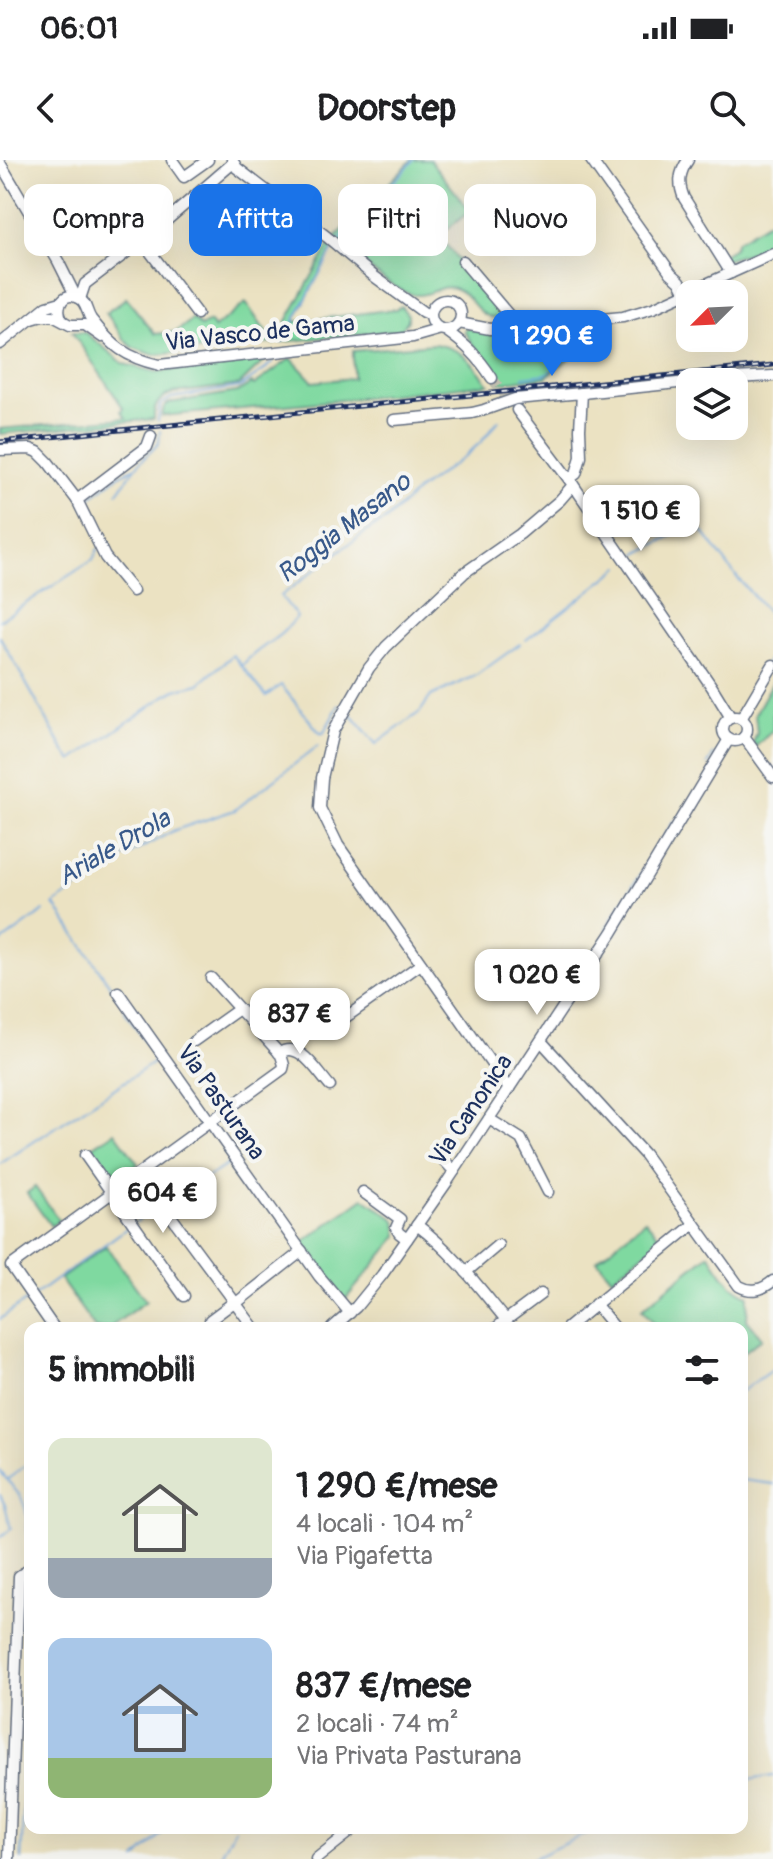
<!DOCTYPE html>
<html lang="it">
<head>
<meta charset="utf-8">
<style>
	:root { --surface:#fff; --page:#f2f2f2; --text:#202124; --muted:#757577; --accent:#1a73e8 }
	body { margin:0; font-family:Pangolin,sans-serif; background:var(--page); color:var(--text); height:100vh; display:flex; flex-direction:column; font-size:30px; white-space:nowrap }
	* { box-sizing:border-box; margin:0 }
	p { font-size:26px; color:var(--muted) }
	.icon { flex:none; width:44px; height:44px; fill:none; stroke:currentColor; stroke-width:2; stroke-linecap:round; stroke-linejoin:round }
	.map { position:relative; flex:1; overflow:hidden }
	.drawer { position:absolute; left:24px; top:1162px; width:724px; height:512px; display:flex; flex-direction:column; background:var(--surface); border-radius:16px; box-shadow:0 8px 32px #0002 }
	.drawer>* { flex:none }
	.guide { position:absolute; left:24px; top:24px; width:726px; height:72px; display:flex; gap:16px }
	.needle { width:52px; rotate:246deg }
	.tools { position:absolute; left:676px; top:120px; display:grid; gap:16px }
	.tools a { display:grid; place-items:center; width:72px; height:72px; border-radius:16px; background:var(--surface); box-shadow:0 8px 32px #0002; font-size:40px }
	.price { position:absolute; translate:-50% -68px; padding:0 18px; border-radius:16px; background:#fff; color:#222; font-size:26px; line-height:52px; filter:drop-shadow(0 2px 4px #0008) }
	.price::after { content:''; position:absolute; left:50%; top:48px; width:24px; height:18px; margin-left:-12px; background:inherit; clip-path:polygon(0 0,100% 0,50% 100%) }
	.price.active { background:var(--accent); color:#fff }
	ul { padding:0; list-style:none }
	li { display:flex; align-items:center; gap:24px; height:200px; padding:0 24px }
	li span { display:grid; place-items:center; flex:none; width:224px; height:160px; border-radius:16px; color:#555 }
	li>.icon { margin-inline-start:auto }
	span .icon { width:96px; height:96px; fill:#fffc; stroke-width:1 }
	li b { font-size:34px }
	h2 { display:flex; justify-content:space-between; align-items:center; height:96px; padding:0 24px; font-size:34px }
	.tag { padding:0 28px; border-radius:16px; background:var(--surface); box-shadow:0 8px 32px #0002; font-size:28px; line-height:72px }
	.tag.active { background:var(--accent); color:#fff }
	.status { display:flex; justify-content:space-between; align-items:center; height:56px; padding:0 40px; background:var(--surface); direction:ltr }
	.status svg { height:22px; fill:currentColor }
	header { display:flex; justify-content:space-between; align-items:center; height:104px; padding:0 24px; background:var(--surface); font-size:36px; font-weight:700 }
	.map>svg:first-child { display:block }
</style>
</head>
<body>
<div class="status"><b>06:01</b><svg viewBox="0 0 49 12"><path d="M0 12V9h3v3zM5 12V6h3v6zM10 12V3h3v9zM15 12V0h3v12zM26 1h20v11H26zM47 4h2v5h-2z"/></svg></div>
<header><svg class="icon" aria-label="back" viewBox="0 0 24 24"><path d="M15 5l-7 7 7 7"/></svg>Doorstep<svg class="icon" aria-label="search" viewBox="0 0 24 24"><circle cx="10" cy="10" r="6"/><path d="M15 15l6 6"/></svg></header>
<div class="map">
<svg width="773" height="1699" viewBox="0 0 773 1699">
	<rect width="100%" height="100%" fill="#f6f6f2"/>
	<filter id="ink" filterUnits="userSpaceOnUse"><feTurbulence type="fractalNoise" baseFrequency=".0125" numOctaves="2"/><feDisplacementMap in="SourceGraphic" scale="16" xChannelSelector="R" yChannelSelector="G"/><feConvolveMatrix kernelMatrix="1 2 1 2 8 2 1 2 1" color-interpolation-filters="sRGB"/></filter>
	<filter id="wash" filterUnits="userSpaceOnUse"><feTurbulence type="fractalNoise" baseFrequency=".006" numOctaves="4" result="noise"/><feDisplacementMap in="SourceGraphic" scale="32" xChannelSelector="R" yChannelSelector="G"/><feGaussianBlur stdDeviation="1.8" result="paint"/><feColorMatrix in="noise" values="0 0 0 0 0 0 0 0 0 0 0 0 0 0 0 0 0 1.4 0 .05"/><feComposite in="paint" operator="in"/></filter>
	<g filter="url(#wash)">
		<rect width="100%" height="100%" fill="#ebe2c2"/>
		<g fill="#7fd9a0" stroke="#4d847f" stroke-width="2">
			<path d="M412,0H430L470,51L439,76L506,158C474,162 476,135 454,128C440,124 430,136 417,135C396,134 352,94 334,79Z"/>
			<path d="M773,59V81L752,92L725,100L721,96L734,88L737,81Z"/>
			<path d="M330,84L334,86L294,162L396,149L401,146L408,155V160L401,170L154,195L133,188L125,180L106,153L126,138L155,174L176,172L193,159L201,167L209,162L214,168L246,143L274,184Z"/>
			<path d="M612,164L546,217L499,223L464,171L466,168L504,173Z"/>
			<path d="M72,172L86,173L124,204L156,212L266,199L239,225L173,233C160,237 153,245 154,259L0,274V269L126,258L121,251L124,249Z"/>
			<path d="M434,184C463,188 472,202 489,224L332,241L162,256L164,247L169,243L237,232L252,223L254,225L291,198L313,222L353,218V191Z"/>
			<path d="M773,522V570L755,587L753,583L757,573L755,554Z"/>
			<path d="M115,972L138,1004L114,1020L91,988Z"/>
			<path d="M35,1027L59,1060L51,1066L27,1033Z"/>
			<path d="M364,1038L396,1060L398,1076L344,1141L303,1082Z"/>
			<path d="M645,1060L662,1079L612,1118L597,1100Z"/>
			<path d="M106,1086L146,1141L109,1168H95L60,1119Z"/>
			<path d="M709,1094C721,1111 729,1128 748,1135L747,1160L762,1178L742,1194V1168H658L642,1149Z"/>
		</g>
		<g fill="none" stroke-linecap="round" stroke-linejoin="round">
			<g stroke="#6fa6dd" stroke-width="2">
				<path d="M339,81L414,0"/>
				<path d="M282,183L333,89"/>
				<path d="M523,217L546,214L564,201"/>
				<path d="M158,261L160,245L171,238L240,227L263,211L273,201"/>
				<path d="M117,333L140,302L159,283L160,271"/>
				<path d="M86,348L88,339L118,316L134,308"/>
				<path d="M637,394L696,363L736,416L773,459"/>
				<path d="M0,460L93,400L98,389"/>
				<path d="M0,477L62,587L72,601L165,536L178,529L199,524L233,495L266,536L281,525L319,572L323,574L339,545"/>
				<path d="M526,480L620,407"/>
				<path d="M242,506C253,491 270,484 283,472C288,467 293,462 297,457L281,436L335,394L373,367L386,360L417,331L464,297L481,282L499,260"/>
				<path d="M747,538L773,492"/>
				<path d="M350,553L376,584L420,552L431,536L475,516L520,484"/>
				<path d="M708,604L714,594"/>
				<path d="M606,768L674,661"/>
				<path d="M0,783L44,751"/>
				<path d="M111,827L54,744L124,697L175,670L235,650L318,586"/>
				<path d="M124,850L148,887"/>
				<path d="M0,1004L153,903V896"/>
				<path d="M136,1062C167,1040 200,1024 231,1002"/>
				<path d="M35,1135L130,1066"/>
				<path d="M0,1159L30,1138"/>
				<path d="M742,1231L773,1209"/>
				<path d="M0,1311L21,1337L26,1350L30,1401"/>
				<path d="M8,1319L30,1302"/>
				<path d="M742,1320L773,1324"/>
				<path d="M0,1335L5,1345L11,1369L0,1377"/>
				<path d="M742,1621L773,1616"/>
				<path d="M21,1699L30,1516"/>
				<path d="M136,1699L167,1668"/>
				<path d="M219,1699L235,1668"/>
				<path d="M532,1699L598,1668"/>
			</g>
		</g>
	</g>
	<g filter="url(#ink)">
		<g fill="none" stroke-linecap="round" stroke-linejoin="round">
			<path stroke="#c1beae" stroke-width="10" stroke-dasharray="10 5" stroke-linecap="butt" d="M492,218L513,245"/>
			<g stroke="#646e81" stroke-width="13">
				<g id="minor">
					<path d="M172,0L184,17L208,0"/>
					<path d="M232,0L237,8L327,77L375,117L423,152L430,155"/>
					<path d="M591,0L671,113L680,121L686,133"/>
					<path d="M688,0C679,13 678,24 684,38L731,113"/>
					<path d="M0,3L58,101L76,137"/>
					<path d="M142,81L197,154"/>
					<path d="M463,101L518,166"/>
					<path d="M80,139L85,124L152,73L233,3"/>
					<circle cx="446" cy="155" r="15"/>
					<path d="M32,159L42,156H53L70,165H85L102,177"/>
					<path d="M62,160C55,147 63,130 78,138C87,142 86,152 91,159C113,187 125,197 159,205L413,177L441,169"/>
					<path d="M459,163L490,169L623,157L653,148L773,94"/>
					<path d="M445,170C466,185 478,196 492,218"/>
					<path d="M0,184L47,146L61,142"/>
					<path d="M582,233L716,219L773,216"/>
					<path d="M517,250L574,326L712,527L731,558"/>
					<path d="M394,260L472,253L484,250L515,239L582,233L580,269L581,297L576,314L569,319"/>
					<path d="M0,290L31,289L38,292L48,302L77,340L105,397L133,431"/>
					<path d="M77,340L147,287L151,276"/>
					<circle cx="735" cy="569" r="12"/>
					<path d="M741,559L773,505"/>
					<path d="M744,577L773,617"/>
					<path d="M118,832L319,1116L350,1153"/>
					<path d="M339,862L421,804"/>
					<path d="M194,881L239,849"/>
					<path d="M541,881L644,994L739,1126C752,1133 762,1130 773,1121"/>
					<path d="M279,893C300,880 317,912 330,926"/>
					<path d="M509,929L338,685L320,648L322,618L333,571L369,508L386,487L464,413L520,374L560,340L573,325"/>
					<path d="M489,959L521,979L548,1032"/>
					<path d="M438,994L454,1011"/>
					<path d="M85,995L184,1136"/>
					<path d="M363,1032L400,1059L396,1068L399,1073L407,1079"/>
					<path d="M168,1052L254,1168"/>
					<path d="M417,1065C453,1092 478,1126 506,1160L496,1168"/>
					<path d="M466,1112L498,1085"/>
					<path d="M235,1144L302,1091"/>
					<path d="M595,1144L615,1168"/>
					<path d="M210,1160L234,1142"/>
					<path d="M506,1160L541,1134"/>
					<path d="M54,1168L11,1106L283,909L284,905L281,895L211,818"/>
					<path d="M332,1168L356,1147L382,1115L447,1022L612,773L729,579"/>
					<path d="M567,1168L694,1064"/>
					<path d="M9,1699L19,1416L30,1409"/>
					<path d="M316,1699L355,1668"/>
				</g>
			</g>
			<use href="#minor" stroke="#fff" stroke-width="10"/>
			<g stroke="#1b2f5e" stroke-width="5">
				<path id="rail" d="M0,282L773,205"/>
			</g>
			<use href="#rail" stroke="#f6f6f2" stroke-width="2" stroke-dasharray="6" stroke-linecap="butt"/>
		</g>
	</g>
	<g text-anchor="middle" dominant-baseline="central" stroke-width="8" stroke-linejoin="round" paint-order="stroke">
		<g font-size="24" fill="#1b2f5e" stroke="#f6f6f2">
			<text transform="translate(260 173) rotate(-6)">Via Vasco de Gama</text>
			<text transform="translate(221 942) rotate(55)">Via Pasturana</text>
			<text transform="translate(471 950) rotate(-56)">Via Canonica</text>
		</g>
		<g font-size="26" font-style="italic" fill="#38598a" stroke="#f6f6f2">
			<text transform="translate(344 368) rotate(-38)">Roggia Masano</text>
			<text transform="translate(114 688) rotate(-30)">Ariale Drola</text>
		</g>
	</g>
</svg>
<div class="tools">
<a><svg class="needle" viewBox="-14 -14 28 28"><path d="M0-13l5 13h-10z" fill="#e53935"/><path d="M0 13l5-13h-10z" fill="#757577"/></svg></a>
<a><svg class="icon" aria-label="layers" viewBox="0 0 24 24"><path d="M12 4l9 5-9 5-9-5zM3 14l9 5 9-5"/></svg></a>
</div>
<b class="price active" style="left:552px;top:218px">1 290 €</b>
<b class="price" style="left:641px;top:393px">1 510 €</b>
<b class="price" style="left:537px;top:857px">1 020 €</b>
<b class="price" style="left:300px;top:896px">837 €</b>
<b class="price" style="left:163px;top:1075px">604 €</b>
<div class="guide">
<a class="tag">Compra</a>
<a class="tag active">Affitta</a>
<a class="tag">Filtri</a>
<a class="tag">Nuovo</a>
</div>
<section class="drawer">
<h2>5 immobili<svg class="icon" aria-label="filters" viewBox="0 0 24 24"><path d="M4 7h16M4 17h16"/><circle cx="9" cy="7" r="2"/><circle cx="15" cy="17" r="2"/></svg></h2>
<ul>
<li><span style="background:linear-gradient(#dfe7d0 75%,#9aa5b1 0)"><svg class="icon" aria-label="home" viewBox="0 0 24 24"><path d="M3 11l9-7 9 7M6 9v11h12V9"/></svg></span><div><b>1 290 €/mese</b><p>4 locali · 104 m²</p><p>Via Pigafetta</p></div></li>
<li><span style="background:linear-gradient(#a9c7e8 75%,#8fb573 0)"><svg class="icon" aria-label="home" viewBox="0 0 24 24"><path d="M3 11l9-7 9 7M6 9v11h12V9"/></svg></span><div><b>837 €/mese</b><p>2 locali · 74 m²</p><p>Via Privata Pasturana</p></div></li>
</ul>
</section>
</div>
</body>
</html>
